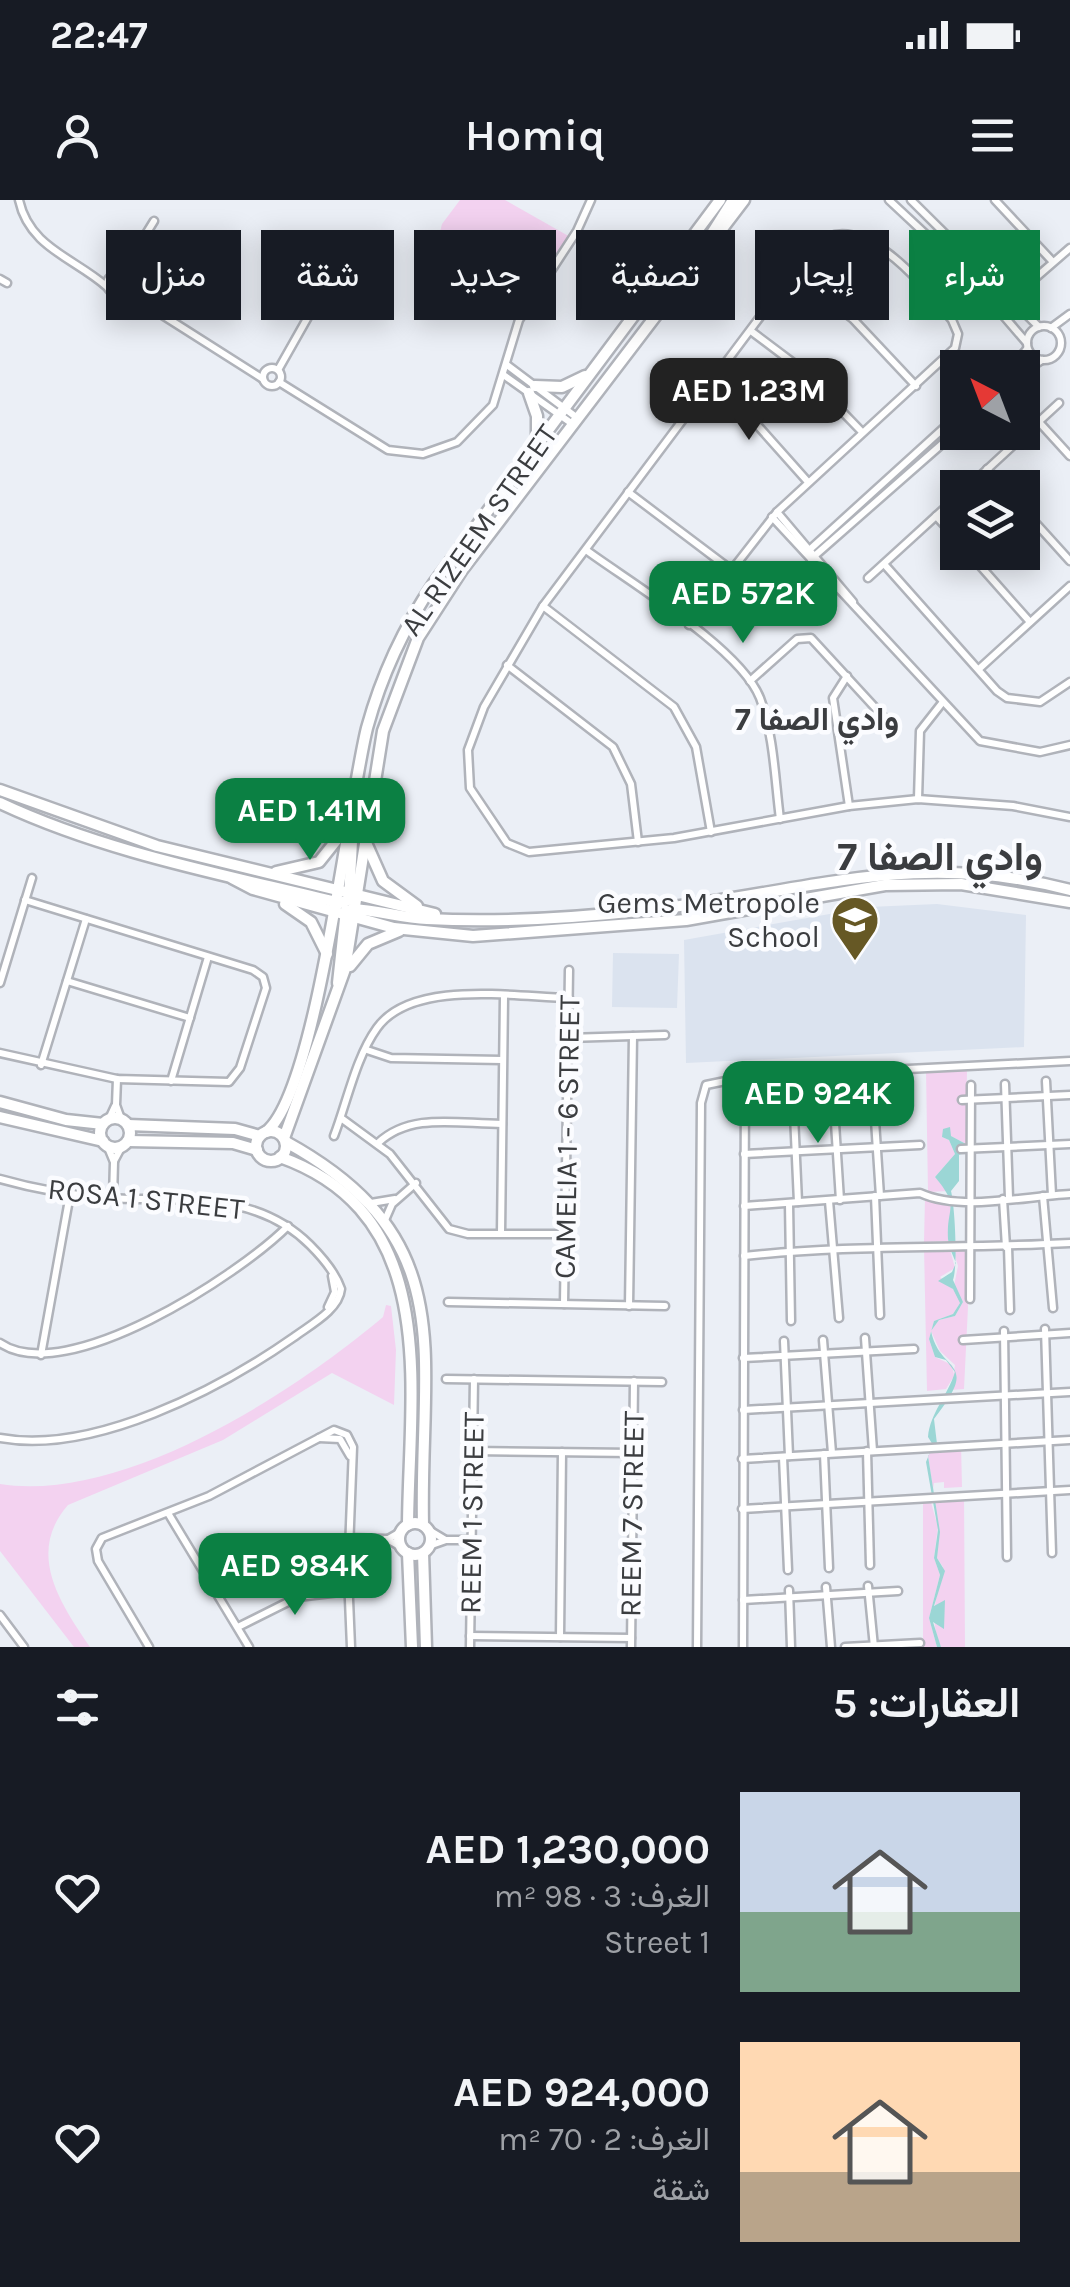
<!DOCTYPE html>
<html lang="ar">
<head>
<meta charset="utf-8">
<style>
	:root { --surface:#171b24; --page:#242831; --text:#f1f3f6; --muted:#9ea1a6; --accent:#0b8043 }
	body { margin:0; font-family:Karla,Vazirmatn,sans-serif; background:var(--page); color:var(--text); direction:rtl; height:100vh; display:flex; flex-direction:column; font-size:38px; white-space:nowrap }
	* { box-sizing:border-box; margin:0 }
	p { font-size:32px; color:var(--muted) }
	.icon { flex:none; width:55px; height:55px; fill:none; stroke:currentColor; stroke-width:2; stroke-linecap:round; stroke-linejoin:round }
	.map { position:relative; height:1447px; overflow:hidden; direction:ltr }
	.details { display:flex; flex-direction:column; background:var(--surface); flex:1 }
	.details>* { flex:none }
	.top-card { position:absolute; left:30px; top:30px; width:1010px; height:90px; direction:rtl; display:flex; gap:20px }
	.needle { width:65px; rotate:318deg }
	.controls { position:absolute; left:940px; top:150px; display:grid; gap:20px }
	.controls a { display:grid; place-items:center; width:100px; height:100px; border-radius:0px; background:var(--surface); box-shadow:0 5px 25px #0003; font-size:50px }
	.price { position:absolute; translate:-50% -85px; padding:0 22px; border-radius:20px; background:var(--accent); color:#fff; font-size:32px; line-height:65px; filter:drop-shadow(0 2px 5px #0008) }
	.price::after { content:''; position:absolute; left:50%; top:60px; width:30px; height:22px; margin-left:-15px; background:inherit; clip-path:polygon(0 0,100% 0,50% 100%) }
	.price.selected { background:#222; color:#fff }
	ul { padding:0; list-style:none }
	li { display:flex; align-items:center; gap:30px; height:250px; padding:0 50px }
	li span { display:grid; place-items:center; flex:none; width:280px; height:200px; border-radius:0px; color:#555 }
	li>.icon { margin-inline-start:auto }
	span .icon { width:120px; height:120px; fill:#fffc; stroke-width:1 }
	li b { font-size:42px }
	h2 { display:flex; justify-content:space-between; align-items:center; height:120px; padding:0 50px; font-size:42px }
	.pill { padding:0 35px; border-radius:0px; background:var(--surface); box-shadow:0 5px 25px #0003; font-size:35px; line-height:90px }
	.pill.selected { background:var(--accent); color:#fff }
	.status { display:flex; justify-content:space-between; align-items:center; height:70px; padding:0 50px; background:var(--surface); direction:ltr }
	.status svg { height:28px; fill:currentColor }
	header { display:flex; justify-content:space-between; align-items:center; height:130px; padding:0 50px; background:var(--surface); font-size:45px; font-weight:600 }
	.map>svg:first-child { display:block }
</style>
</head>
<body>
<div class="status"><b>22:47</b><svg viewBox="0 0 49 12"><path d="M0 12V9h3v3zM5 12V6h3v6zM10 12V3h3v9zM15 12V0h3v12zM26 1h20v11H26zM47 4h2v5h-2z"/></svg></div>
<header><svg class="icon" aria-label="menu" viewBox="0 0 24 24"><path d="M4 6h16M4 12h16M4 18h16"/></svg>Homiq<svg class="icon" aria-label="person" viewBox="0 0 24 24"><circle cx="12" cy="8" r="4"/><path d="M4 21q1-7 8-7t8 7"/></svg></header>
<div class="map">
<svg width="1070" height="1447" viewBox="0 0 1070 1447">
	<rect width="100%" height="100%" fill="#ebeff6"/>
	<g fill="#dbe3ef">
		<path d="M937,704L1026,715L1024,847L686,863L684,740L869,707Z"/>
		<path d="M613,753L679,754L677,808L612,807Z"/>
	</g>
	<g fill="#f3d2f0">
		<path d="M460,0H505L572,38L559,57L514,34L496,73L515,84L512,89L436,48L442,24Z"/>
		<path d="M967,869L966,944L951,936L942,937L949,940L955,954L935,977L948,991L928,992L926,871Z"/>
		<path d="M949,997L953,1014L948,1041L924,1042L925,998Z"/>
		<path d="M949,1046L955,1068L940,1077L959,1095L960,1103L953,1114L934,1121L929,1139L935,1157L952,1165L954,1176L946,1189L927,1191L924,1047Z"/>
		<path d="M952,1046H965L968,1107L964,1189L951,1190L955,1165L940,1151L931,1131L939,1120L955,1116L963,1102L954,1086L958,1066Z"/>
		<path d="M386,1105L391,1106L396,1150L394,1205L332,1173L223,1240L68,1305C26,1353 60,1403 90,1447H74L0,1351V1284C124,1303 293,1193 383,1117Z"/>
		<path d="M937,1244H961L962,1287L944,1288V1282L934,1283L933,1289L928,1256Z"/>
		<path d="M964,1293L965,1447H941C928,1418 937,1397 943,1367L937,1358L938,1326L934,1358L940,1375L929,1418L937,1447H923V1295H929L937,1324L933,1295Z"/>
	</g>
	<path fill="#9bd6d5" d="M950,927L951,936L966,944V952L959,955V981L951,991C955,1007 958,1066 953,1080L963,1102L955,1116L939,1120L931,1131C940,1175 982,1158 934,1219L937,1244L928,1256L940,1332L937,1358L945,1371L934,1406L945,1400L944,1429L933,1422L941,1447H937L929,1418L940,1375L934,1358L938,1330L926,1262L933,1245L928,1237C930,1213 948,1195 955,1172L946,1160L935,1157L929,1139L934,1121L953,1114L960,1103L953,1089L938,1081L952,1072L956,1063C953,1055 949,1048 948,1039C946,1006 961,1008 935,977L955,954L949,940L942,937L943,929Z"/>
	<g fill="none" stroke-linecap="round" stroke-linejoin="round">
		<g stroke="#b0b3ba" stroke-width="11">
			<g id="street">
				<path d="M19,0C29,47 74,58 106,86"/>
				<path d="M889,0L965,71L1027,143"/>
				<path d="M911,0L1039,127"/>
				<path d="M995,0L1053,62"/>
				<path d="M502,58L542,82"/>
				<path d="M793,73L853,119L916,186"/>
				<circle cx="116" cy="84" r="9"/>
				<path d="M120,76L154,21"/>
				<path d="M532,76L546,56L556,62"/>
				<path d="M0,79L7,83"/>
				<path d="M1033,80L1070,48"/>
				<path d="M509,82L532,95"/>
				<path d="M123,90L263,179"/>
				<circle cx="1044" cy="143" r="17"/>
				<path d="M1051,128L1070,114"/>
				<path d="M751,131L800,168L862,232"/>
				<path d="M507,165L576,217"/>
				<circle cx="272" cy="177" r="9"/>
				<path d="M1011,168L1027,149"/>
				<path d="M278,170L338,64"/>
				<path d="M1022,173L1042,160"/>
				<path d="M505,176L571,223"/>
				<path d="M279,182L388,250L423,254L457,242L493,205L519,120L577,31L591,0"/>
				<path d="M708,187L759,227L808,282"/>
				<path d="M1039,222L1070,256"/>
				<path d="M987,269L1004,288"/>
				<path d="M967,288L1059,203"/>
				<path d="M628,292L730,369"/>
				<path d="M1022,308L1070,361"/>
				<path d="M777,312L853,402"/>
				<path d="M936,316L958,340"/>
				<path d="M772,317L980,541L1040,552L1070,545"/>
				<path d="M586,350C631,383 740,448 760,498C774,535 775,581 780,619"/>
				<path d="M968,352L1030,422"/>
				<path d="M806,353L958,215"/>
				<path d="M811,359L958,230"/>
				<path d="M884,364L997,491L1007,498L1040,502L1070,482"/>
				<path d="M868,378L958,296"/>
				<path d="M543,406L674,507L696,547L711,632"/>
				<path d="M689,425L777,312L955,148L958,134L952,120C923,85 862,6 814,45L543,406L484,507L468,550L470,588L507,643L529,652L674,638L849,606L918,599L1013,606L1070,617"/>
				<path d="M507,465L613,547L631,584L638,642"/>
				<path d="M979,469L1070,386"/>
				<path d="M847,476L833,498L849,606"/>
				<path d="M750,481L797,439L811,438L891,525"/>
				<path d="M918,599L920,531L942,503"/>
				<path d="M67,781L190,818"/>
				<path d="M0,783L32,678"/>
				<path d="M568,838L665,835"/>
				<path d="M367,850L391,858L502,860"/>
				<path d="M0,853L117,879L229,882L240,868L266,788L263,777L253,770L25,700"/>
				<path d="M41,865L86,719"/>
				<path d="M117,879L116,905L121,919"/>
				<path d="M171,881L208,757"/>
				<path d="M1046,881L1052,995"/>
				<path d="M1005,884L1009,998"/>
				<path d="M873,890L880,996"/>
				<path d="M833,892L840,1000"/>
				<path d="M793,893L798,1002"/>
				<path d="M962,900L1070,895"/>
				<path d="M341,918L390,954L449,1029L468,1034H565"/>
				<path d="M109,919L115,906"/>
				<path d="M334,936C347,902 356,857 377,828C412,779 515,797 569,798"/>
				<path d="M378,943C411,912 458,924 502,924"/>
				<path d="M107,945L114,962L113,998"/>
				<path d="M961,949L1070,944"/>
				<path d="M744,954L920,945"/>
				<path d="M114,961L122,946"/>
				<path d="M0,979C35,989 70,995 106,998C179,1002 254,989 310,1045C322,1057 336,1074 341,1089C339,1110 310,1125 294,1137C220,1189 93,1255 0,1238"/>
				<path d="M875,996L880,1115"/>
				<path d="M1043,996L1053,1108"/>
				<path d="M1003,999L1006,1047"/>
				<path d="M829,1001L839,1118"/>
				<path d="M371,1003L395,999"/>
				<path d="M789,1004L791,1121"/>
				<path d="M744,1006L920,993C962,1012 1025,996 1070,994"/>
				<path d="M385,1020L392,1004L416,983"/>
				<path d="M501,1033L504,797"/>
				<path d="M1008,1047L1010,1110"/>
				<path d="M744,1056C852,1044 961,1049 1070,1043"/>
				<path d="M970,1099L971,885"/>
				<path d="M448,1102L665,1106"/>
				<path d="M564,1104L569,770"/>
				<path d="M629,1106L633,836"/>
				<path d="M328,1107L335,1092L332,1076"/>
				<path d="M1045,1129L1052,1353"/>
				<path d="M1004,1131L1007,1357"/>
				<path d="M865,1138L873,1251"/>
				<path d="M823,1140L832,1253"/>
				<path d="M963,1140L1070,1133"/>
				<path d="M784,1141L789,1256"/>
				<path d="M0,1143C66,1188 239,1075 288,1026"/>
				<path d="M41,1155L70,994"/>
				<path d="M743,1158L914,1149"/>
				<path d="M446,1179L662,1182"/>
				<path d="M743,1210L1070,1192"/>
				<path d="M319,1238L340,1239L350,1256"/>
				<path d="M473,1251L633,1253"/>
				<path d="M867,1251L870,1365"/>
				<path d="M824,1254L829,1368"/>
				<path d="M783,1257L788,1370"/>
				<path d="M742,1259L1070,1240"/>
				<path d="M742,1309L1070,1290"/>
				<path d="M168,1313L249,1447"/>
				<path d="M429,1330L444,1339"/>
				<path d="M349,1338L387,1339L401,1347"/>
				<path d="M388,1339L402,1331"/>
				<path d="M429,1346L446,1340H472"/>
				<path d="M868,1386L874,1447"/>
				<path d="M826,1387L831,1447"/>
				<path d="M789,1390L791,1447"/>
				<path d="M743,1400L898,1391"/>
				<path d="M0,1415L24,1447"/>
				<path d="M238,1427L298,1397L348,1391"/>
				<path d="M470,1436L631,1438"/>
				<path d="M560,1437L562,1252"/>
				<path d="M149,1447L98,1361L96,1349L102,1338L209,1296L334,1230L347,1235L353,1247L348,1376L351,1447"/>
				<path d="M470,1447L474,1179"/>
				<path d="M631,1447L634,1181"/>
				<path d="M697,1447L701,903L706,885L745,877L1070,861"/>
				<path d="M743,1447L745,877"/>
				<path d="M845,1447L920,1443"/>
			</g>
		</g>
		<g stroke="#b0b3ba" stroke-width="15">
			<g id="secondary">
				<path d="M706,43L733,0"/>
				<path d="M535,186L562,187L585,176"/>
				<path d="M529,193L537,216V245"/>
				<path d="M0,590L157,646L435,714"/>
				<path d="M0,603C106,653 227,675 340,703L357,697"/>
				<path d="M367,645L383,681L417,706"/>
				<path d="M276,672L319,662L343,632"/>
				<path d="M232,678L253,689L394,728L473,736L686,720L885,685L961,684L1070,702"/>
				<path d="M349,699L354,602"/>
				<path d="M285,704L311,722L327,754"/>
				<path d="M352,709C377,710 402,718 427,719C500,723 576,718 648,710C802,694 911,648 1070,690"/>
				<path d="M350,766L368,744L399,731"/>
				<path d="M338,783L346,710"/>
				<path d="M0,902L66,920L103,924"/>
				<path d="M0,917L103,941"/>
				<circle cx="115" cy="933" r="15"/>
				<path d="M128,925L235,929L260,936"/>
				<circle cx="271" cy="946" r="15"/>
				<path d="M266,932C317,892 348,603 367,528C381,477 404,427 434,383L720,0"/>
				<path d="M284,938L345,769L383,531L418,438L462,370L744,0"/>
				<path d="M128,941L233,943L257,950"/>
				<path d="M286,942C464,1040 419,1154 423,1325"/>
				<path d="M280,957C443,1015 409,1190 408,1325"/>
				<circle cx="415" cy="1339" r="16"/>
				<path d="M408,1353L412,1447"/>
				<path d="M423,1353L426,1447"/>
			</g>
		</g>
		<use href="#street" stroke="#fff" stroke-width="6"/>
		<use href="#secondary" stroke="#fff" stroke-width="10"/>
	</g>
	<defs>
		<g id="school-pin" transform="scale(2.5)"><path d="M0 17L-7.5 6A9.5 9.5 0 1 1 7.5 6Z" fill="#665825" stroke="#fbfcff"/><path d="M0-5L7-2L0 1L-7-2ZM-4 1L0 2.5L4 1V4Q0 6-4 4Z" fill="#fff"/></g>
	</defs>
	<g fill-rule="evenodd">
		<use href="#school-pin" x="855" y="720"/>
	</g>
	<g text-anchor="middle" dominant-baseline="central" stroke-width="9" stroke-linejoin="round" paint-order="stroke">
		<g font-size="30" fill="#3b3d40" stroke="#fbfcff">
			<text transform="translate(479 330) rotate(-55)">AL RIZEEM STREET</text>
			<text transform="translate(567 937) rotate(-89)">CAMELIA 1 - 6 STREET</text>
			<text transform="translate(146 999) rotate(6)">ROSA 1 STREET</text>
			<text transform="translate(472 1313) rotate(-89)">REEM 1 STREET</text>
			<text transform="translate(632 1314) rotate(-89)">REEM 7 STREET</text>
		</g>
		<g font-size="30" fill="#3b3d40" stroke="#fbfcff" text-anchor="end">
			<text x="820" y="703">Gems Metropole<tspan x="820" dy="34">School</tspan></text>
		</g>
		<g font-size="32" font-weight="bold" fill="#3b3d40" stroke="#fbfcff">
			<text x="817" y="519">وادي الصفا 7</text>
		</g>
		<g font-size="40" font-weight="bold" fill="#3b3d40" stroke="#fbfcff">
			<text x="940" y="656">وادي الصفا 7</text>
		</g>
	</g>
</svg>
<div class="controls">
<a><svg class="needle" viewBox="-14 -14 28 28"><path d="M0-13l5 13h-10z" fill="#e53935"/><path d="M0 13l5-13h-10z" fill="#9ea1a6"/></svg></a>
<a><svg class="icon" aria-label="layers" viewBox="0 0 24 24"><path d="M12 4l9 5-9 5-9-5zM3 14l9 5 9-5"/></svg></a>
</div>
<b class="price selected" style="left:749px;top:243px">AED 1.23M</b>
<b class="price" style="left:743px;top:446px">AED 572K</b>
<b class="price" style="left:310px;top:663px">AED 1.41M</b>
<b class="price" style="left:818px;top:946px">AED 924K</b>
<b class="price" style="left:295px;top:1418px">AED 984K</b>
<div class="top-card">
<a class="pill selected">شراء</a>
<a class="pill">إيجار</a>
<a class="pill">تصفية</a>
<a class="pill">جديد</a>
<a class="pill">شقة</a>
<a class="pill">منزل</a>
</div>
</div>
<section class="details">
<h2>العقارات: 5<svg class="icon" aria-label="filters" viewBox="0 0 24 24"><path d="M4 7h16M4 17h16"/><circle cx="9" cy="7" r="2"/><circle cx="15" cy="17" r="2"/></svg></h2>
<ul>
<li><span style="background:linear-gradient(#c9d6e8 60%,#7fa58c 0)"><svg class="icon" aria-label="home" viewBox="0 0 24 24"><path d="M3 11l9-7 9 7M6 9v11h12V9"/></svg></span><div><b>AED 1,230,000</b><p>الغرف: 3 · 98 m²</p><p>1 Street</p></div><svg class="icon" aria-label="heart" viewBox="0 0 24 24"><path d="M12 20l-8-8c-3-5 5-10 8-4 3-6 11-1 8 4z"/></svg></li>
<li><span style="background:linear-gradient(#ffd9b3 65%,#b9a48a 0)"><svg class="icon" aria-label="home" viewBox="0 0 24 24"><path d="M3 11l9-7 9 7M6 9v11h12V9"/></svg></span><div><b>AED 924,000</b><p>الغرف: 2 · 70 m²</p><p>شقة</p></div><svg class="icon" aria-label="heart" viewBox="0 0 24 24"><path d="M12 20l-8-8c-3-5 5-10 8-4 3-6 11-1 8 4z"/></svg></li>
</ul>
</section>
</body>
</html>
